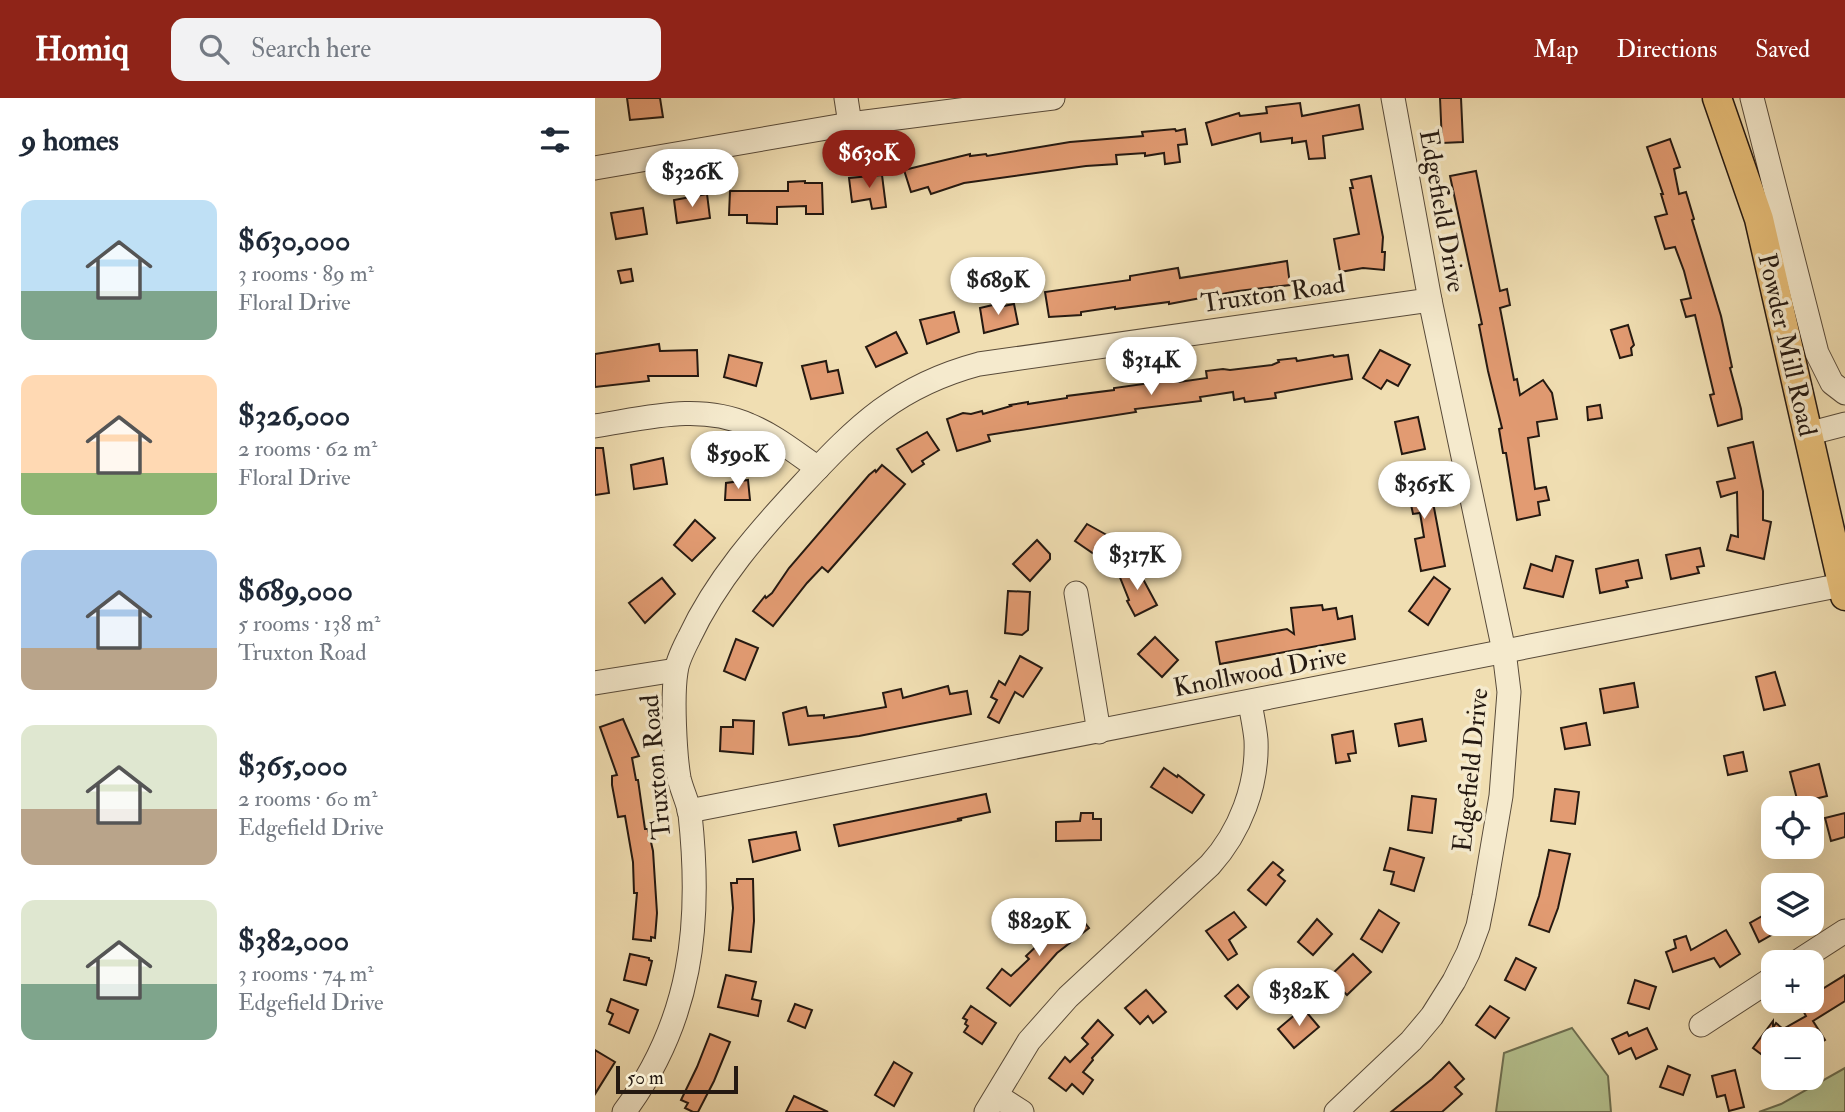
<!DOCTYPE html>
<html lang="en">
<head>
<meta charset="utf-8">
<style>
	:root { --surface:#fff; --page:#f2f2f3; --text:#1f2937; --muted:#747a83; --accent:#8f2418 }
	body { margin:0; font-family:"IM FELL Double Pica",serif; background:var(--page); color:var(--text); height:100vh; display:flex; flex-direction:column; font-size:26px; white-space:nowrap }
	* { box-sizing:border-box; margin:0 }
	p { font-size:23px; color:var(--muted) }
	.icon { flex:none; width:38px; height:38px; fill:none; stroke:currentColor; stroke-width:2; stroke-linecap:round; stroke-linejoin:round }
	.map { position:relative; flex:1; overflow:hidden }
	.sheet { display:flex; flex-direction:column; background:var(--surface); width:595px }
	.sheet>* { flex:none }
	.controls { position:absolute; left:1166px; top:698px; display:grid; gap:14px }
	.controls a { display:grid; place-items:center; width:63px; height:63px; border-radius:14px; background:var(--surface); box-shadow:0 7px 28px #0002; font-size:35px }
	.scale { position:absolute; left:21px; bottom:18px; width:122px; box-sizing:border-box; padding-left:7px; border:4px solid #251911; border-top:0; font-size:19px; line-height:24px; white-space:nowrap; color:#251911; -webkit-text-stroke:5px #f5eacd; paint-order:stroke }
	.price { position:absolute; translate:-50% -60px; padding:0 16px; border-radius:24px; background:#fff; color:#222; font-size:23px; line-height:46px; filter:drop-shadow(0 2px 4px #0008) }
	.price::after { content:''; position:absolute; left:50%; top:42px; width:21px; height:16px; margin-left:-10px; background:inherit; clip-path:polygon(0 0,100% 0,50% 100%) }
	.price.on { background:var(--accent); color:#fff }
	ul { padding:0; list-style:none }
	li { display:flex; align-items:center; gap:21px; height:175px; padding:0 21px }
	li span { display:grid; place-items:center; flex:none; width:196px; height:140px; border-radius:14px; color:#555 }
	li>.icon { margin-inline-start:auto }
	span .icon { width:84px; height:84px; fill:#fffc; stroke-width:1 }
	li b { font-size:30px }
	h2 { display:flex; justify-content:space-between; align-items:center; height:84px; padding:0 21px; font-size:30px }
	header { display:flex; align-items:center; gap:42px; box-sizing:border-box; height:98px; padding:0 35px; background:var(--accent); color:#fff }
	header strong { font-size:33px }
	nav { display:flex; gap:38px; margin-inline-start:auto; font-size:24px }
	.search { width:490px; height:63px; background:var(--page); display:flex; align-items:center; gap:18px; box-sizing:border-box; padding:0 24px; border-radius:14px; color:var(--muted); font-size:26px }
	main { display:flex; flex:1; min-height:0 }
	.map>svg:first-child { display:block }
</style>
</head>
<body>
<header>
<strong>Homiq</strong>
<div class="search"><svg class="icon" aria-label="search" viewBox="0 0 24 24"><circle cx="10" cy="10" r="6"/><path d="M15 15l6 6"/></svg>Search here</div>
<nav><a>Map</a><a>Directions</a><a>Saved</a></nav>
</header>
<main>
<section class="sheet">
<h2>9 homes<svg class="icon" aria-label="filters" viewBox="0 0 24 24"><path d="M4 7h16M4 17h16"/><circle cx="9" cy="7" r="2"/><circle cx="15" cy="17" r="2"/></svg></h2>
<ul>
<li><span style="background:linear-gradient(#bfe0f5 65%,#7fa58c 0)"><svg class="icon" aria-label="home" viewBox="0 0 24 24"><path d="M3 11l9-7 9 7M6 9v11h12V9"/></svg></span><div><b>$630,000</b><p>3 rooms · 89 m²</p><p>Floral Drive</p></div></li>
<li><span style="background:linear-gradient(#ffd9b3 70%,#8fb573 0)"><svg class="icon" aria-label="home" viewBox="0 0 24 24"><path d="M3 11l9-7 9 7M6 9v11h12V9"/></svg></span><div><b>$326,000</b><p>2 rooms · 62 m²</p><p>Floral Drive</p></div></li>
<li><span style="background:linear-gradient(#a9c7e8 70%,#b9a48a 0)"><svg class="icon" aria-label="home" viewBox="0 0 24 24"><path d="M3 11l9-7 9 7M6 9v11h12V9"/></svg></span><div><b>$689,000</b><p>5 rooms · 138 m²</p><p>Truxton Road</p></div></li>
<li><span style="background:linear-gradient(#dfe7d0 60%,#b9a48a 0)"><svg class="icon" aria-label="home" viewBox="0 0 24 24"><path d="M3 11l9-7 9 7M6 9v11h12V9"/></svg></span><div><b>$365,000</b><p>2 rooms · 60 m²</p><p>Edgefield Drive</p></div></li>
<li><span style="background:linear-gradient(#dfe7d0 60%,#7fa58c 0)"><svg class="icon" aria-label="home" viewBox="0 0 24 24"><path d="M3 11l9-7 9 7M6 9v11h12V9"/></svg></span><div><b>$382,000</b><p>3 rooms · 74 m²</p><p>Edgefield Drive</p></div></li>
</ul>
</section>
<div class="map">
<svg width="1250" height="1014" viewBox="0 0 1250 1014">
	<rect width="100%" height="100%" fill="#f0deb2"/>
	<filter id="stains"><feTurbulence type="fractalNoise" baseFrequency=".00286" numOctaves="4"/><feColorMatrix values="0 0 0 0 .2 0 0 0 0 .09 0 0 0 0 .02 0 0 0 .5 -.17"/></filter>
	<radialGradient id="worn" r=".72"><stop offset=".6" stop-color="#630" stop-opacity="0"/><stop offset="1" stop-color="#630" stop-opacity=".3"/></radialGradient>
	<g fill="#b5c28f" stroke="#6d6e50" stroke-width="2">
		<path d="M977,930L1013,978L1016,1014H901L909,955Z"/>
		<path d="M1250,970V1014H1164L1186,1006Z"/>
	</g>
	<g fill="#e29b72" stroke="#251911" stroke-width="2">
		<path d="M32,0H65L68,19L35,22Z"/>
		<path d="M845,0H866L868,44L847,45Z"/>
		<path d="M705,5L707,18L764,7L768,31L728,38L730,60L714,61L711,43L697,45V40L666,44L665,35L617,47L611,25L644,15L645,18L672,15L671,9Z"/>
		<path d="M580,31L581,33L590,31L592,46L583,47L585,64L570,66L569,55L550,58V55L521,57L522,66L491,68L369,85L336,96L333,89L316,94L309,72L375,56V58L391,56L392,58L475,44L548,38L547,34Z"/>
		<path d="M1075,41L1085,69L1079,71L1084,96L1091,94L1099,121L1097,122L1126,218L1137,269L1135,270L1146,311L1147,321L1123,328L1115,297L1119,296L1100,217L1091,219L1086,202L1096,200L1089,173L1080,149L1070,151L1060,119L1072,116L1066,96H1068L1052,49Z"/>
		<path d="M881,73L905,193L912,191L915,207L905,210L919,282L922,281L925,297L948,282L957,295L962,321L942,324L944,338L933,340L940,391L951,389L954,402L943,404L945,417L922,422L911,355H908L904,331L907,330L893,273L884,227L887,226L855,78Z"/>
		<path d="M287,77L291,109L277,111L275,101L257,104L254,80Z"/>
		<path d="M776,78L788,139L787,154H790L789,172L768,170L745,174L739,141L764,136L755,90H758L756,82Z"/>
		<path d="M210,83V85H227L228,116H211V108L182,109V126L152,125V117H134L135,93H193V84Z"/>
		<path d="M112,96L115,120L82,125L79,102Z"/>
		<path d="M48,110L52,136L21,141L16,115Z"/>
		<path d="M692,163L695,187L643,193L574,206V204L520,211V209L486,214V217L454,219L450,194L535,182V178L583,170L585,180Z"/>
		<path d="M36,171L38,183L26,185L23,173Z"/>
		<path d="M402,206L403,209L419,206L423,226L389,235L385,210Z"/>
		<path d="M359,214L364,234L332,246L325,222Z"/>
		<path d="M1033,227L1039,247L1036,250L1037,257L1025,260L1016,232Z"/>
		<path d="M301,234L312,255L281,269L271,249Z"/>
		<path d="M64,246L65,253L102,252L103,278H53L54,283L0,289V256Z"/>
		<path d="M785,252L815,267L803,288L792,282L786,291L768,280Z"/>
		<path d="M134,257L167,265L161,288L129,279Z"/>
		<path d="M738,257L739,259L753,257L757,281L680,295L681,300L650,304L649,300L639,302L638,294L605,299L606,303L540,311L541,314L393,337L395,343L362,353L352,321L368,315L376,316L387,313L388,316L416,308L415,307L433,304V306L472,300V298L519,292V290L577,282L584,284L612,280L611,273L628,271L635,272L677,267L684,264L683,262L701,260L702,263Z"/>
		<path d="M231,263L233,274L243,272L248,295L216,301L207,268Z"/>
		<path d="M1005,307L1007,320L993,322L992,309Z"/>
		<path d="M823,319L830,351L807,356L800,324Z"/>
		<path d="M332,334L344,352L327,363L329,366L317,374L302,351Z"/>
		<path d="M1158,344L1168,393V422L1176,424L1169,461L1132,452L1136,437L1143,439L1142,394L1126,399L1122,384L1140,380L1133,350Z"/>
		<path d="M0,350H8L14,395L0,397Z"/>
		<path d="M68,360L72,386L39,391L36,367Z"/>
		<path d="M287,367L310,386L233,474L227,469L212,485L178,528L158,513L170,498L171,500L177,495L194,470L274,377L280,372L281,374Z"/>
		<path d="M833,378L850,468L826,473L820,441L829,439L825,415L818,416L814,397L799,400L797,387Z"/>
		<path d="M153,382L155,402H130L131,385Z"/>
		<path d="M100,422L120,440L97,463L79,447Z"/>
		<path d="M492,426L528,446L515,467L480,443Z"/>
		<path d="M442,442L455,456V461L435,483L418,466Z"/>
		<path d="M1105,450L1109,468L1102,469L1104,475L1076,481L1071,457Z"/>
		<path d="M961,458L978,463L968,499L929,490L936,466L957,473Z"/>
		<path d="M1043,462L1047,480L1031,483L1033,489L1005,495L1001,471Z"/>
		<path d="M541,468L562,507L540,518L532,503L534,502L524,477Z"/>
		<path d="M839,479L855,491L833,527L814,513Z"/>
		<path d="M67,480L80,496L50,525L34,505Z"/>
		<path d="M413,493L435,494L433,532L427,537L410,535Z"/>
		<path d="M727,507L728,512L741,510L743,521L757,518L760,541L625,566L621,544L692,531L699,536L696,510Z"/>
		<path d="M560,539L583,562L567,579L543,556Z"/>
		<path d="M141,541L163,550L150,582L129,573Z"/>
		<path d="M425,558L447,570L428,599L420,594L404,625L393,619L402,602L396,599L404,583L410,587Z"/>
		<path d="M1180,574L1190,607L1169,612L1161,579Z"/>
		<path d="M1039,585L1043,609L1009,615L1005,591Z"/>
		<path d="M353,588L355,596L372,593L376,616L264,638L194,647L188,615L194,613L211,609L213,618L229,617V620L291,609L288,595L306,591L308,600Z"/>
		<path d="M28,621L44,658L37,660L41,682H43L50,731H53L58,753L62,815L60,840L56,839V843L38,841L42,795H39L38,764L30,718L23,719L17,687V678L22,677L5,629Z"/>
		<path d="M827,621L831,643L804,648L800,626Z"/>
		<path d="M138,622L159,623L158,656L125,653L126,629H138Z"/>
		<path d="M991,625L995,647L970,651L966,630Z"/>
		<path d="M758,633L761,655L753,656L755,663L741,665L737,637Z"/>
		<path d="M1148,654L1152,673L1133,677L1129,658Z"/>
		<path d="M1224,666L1232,698L1203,705L1195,674Z"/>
		<path d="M569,670L582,679L583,677L609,697L597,715L556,689Z"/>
		<path d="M960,691L984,694L980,726L956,723Z"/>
		<path d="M391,696L395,714L362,721L367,722L244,748L239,727Z"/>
		<path d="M817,698L841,701L837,735L813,732Z"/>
		<path d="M486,715H498V721H506V742L461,743V724L485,723Z"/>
		<path d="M1250,715V739L1236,743L1230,720Z"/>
		<path d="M201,734L205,752L158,764L154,742Z"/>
		<path d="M795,750L829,760L819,793L796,786L799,774L789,772Z"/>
		<path d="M954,752L975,756L963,810L954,834L934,827L944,798Z"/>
		<path d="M678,764L688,772L683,777L690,783L671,807L653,792Z"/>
		<path d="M142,781H158L159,823L156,854L134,852L138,810L136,785H142Z"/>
		<path d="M475,807L494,830L462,855L415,908L392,890L407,871L416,878L434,861L431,858L470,821L465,815Z"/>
		<path d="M784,812L804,825L787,854L766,841Z"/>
		<path d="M1178,812V826H1196L1164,844L1155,825Z"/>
		<path d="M639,814L651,829L634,842L642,856L633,862L611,833Z"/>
		<path d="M722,821L737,836L718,857L703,844Z"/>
		<path d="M1131,832L1145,856L1125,869L1119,860L1078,874L1071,854L1081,850L1079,842L1091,838L1096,852Z"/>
		<path d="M35,856L54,860V862L57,863L51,887L29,882Z"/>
		<path d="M758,856L776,874L752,897L734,879Z"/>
		<path d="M921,860L941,870L930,892L910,882Z"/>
		<path d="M131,877L161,884L157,901L166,903L163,918L123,909Z"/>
		<path d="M1250,877V903L1218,923L1230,942L1217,950L1216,942H1178V965L1158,950L1178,923V930L1181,925L1188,931L1211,918L1204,905L1216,903V898Z"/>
		<path d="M1040,882L1061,889L1054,911L1033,905Z"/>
		<path d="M643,887L654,899L642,911L630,898Z"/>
		<path d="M551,892L571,914L558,925L553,918L545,926L530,910Z"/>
		<path d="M16,901L43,912L34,935L14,926L18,916L12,913Z"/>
		<path d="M200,906L217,912L210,930L193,923Z"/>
		<path d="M376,908L401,925L387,946L369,934L373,928L370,926L372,922L368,920Z"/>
		<path d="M895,908L914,920L900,940L881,927Z"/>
		<path d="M708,910L724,929L699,950L683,931Z"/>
		<path d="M503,922L518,937L497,960L498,962L488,974L498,982L488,996L477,986L471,993L454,980L470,959L475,964L493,946L487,940Z"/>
		<path d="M1052,930L1062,951L1041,961L1036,950L1024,956L1017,941L1032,934L1034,938Z"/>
		<path d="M115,936L135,944L119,983L103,1014H98L90,1010L93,1005L86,1002L102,969Z"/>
		<path d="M0,952L20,964L0,996Z"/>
		<path d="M299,964L317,975L299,1008L280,997Z"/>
		<path d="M854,964L869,981L860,989L867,996L847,1014H796L837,981Z"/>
		<path d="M1073,968L1095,977L1088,997L1065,989Z"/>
		<path d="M1140,972L1149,1009L1134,1013L1130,997L1122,999L1117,978Z"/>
		<path d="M199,998L233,1014H191Z"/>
	</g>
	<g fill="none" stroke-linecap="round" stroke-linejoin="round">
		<g stroke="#584a39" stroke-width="25">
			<g id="minor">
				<path d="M251,0L255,26"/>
				<path d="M1157,0L1222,255L1237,285L1250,295"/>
				<path d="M0,70L255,26L458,0"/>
				<path d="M0,328C52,320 104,305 154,327C179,337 201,355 223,370"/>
				<path d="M1212,336L1250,326"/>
				<path d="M481,495L504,634"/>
				<path d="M0,585L81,572"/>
				<path d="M94,713L1247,487"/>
				<path d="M1202,864L1250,833"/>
				<path d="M1106,927L1178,880"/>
				<path d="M402,998L427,1014"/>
				<path d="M29,1014C97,923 107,826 95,716C93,704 87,693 84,680C80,656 77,599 81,574C82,563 89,550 94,540C121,482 164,433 207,387C263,327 302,288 384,266L835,202"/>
				<path d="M391,1014L434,943L473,899L615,767C645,734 663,687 661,642C660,630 657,617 655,605"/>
				<path d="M741,1014L816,943L837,918L859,883L873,855L883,828L889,798L906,698L914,594L909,553L835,202L798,0"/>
			</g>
		</g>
		<g stroke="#251911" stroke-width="31">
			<path id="major" d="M1122,0L1164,121L1250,498"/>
		</g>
		<use href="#minor" stroke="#f5eacd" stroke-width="23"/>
		<use href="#major" stroke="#e8bf79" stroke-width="28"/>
	</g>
	<g text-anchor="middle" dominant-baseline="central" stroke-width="7" stroke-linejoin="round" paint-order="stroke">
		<g font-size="26" fill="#251911" stroke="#f5eacd">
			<text transform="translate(847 113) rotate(80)">Edgefield Drive</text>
			<text transform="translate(678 196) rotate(-8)">Truxton Road</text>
			<text transform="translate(1192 247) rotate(77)">Powder Mill Road</text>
			<text transform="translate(665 574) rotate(-11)">Knollwood Drive</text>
			<text transform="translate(61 669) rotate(-95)">Truxton Road</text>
			<text transform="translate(876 672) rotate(-84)">Edgefield Drive</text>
		</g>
	</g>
	<rect width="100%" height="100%" filter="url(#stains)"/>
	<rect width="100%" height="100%" fill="url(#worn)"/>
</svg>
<div class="controls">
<a><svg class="icon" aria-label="locate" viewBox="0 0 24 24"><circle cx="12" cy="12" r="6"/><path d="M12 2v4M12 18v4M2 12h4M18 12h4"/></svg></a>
<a><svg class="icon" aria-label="layers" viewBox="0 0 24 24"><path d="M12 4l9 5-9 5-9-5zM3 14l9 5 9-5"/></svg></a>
<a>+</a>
<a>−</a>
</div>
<div class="scale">50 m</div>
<b class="price on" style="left:274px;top:92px">$630K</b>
<b class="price" style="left:97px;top:111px">$326K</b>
<b class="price" style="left:403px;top:219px">$689K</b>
<b class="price" style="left:556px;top:299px">$314K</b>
<b class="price" style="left:143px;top:393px">$590K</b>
<b class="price" style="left:829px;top:423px">$365K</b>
<b class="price" style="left:542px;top:494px">$317K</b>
<b class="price" style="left:444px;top:860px">$829K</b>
<b class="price" style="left:704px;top:930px">$382K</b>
</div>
</main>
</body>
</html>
